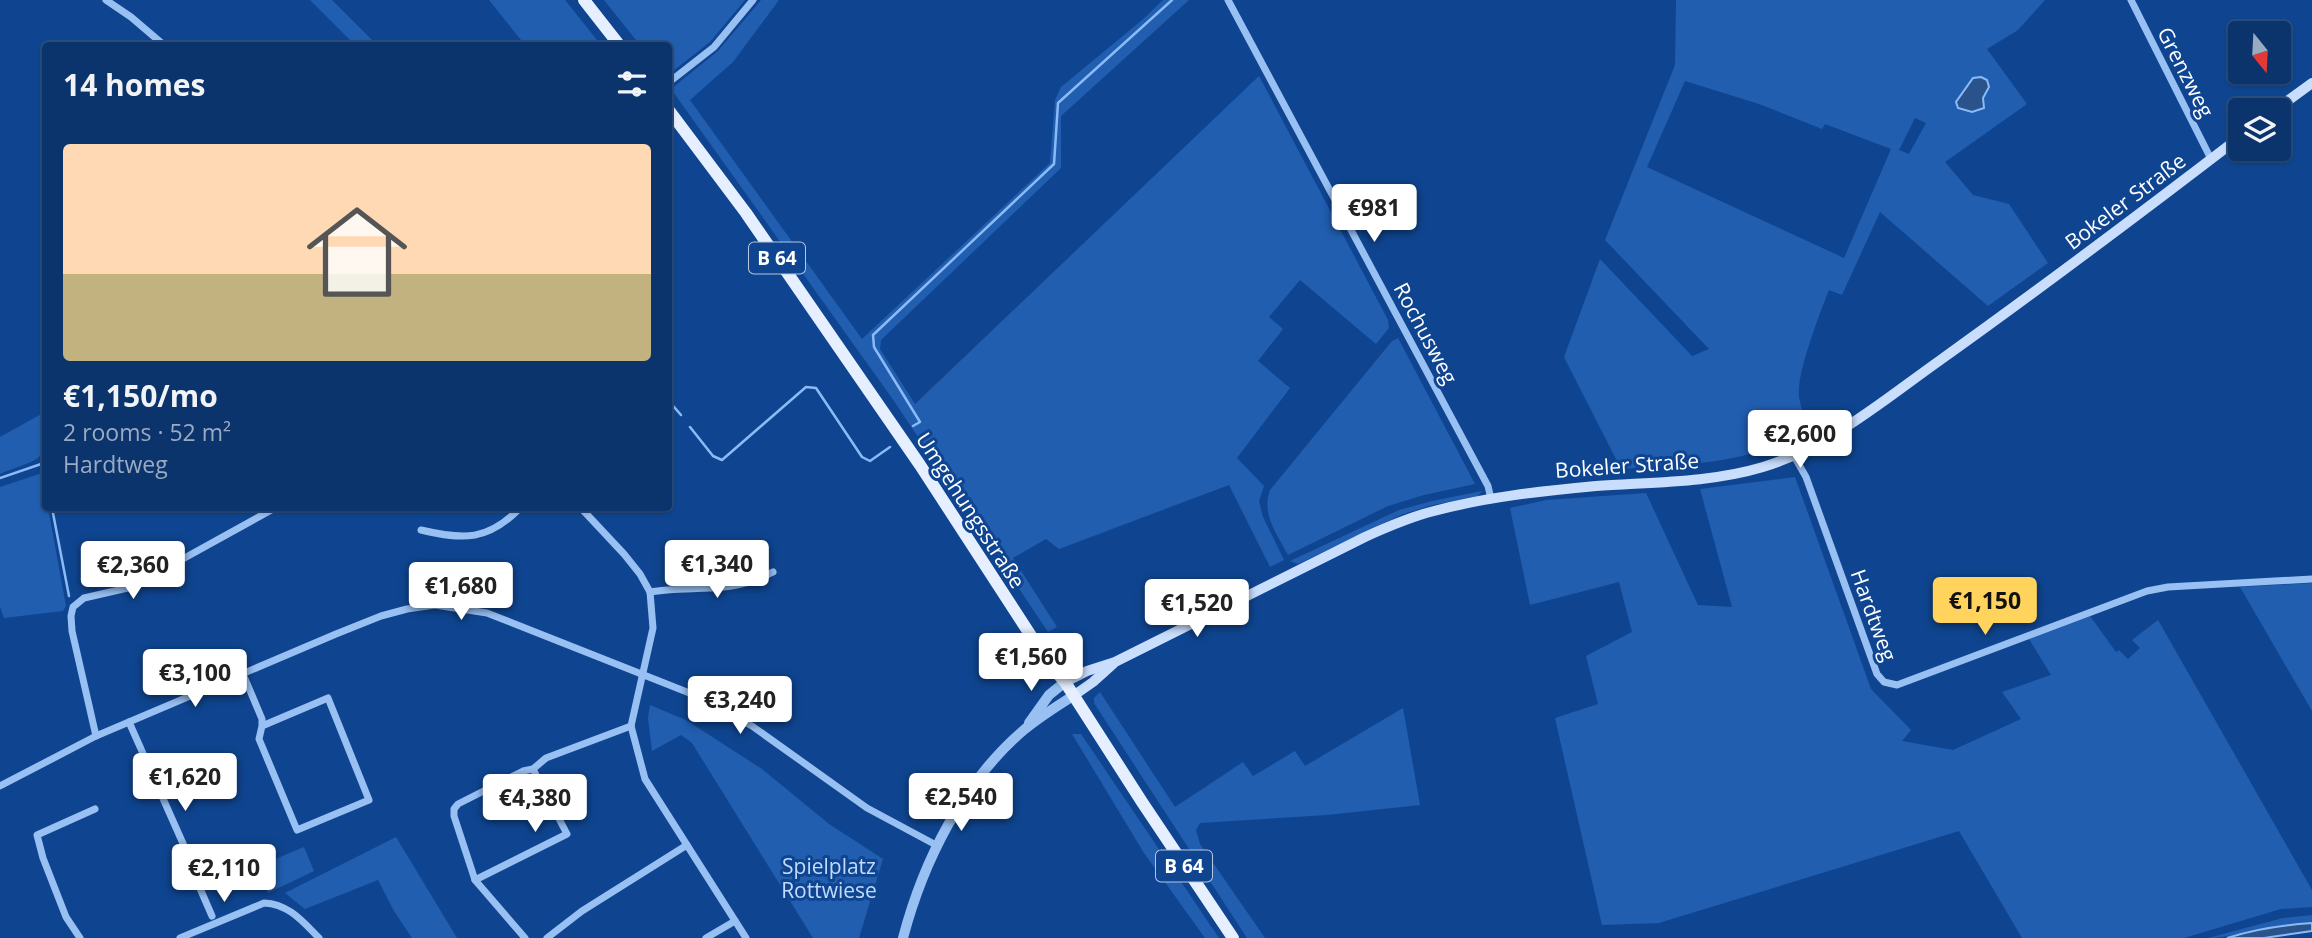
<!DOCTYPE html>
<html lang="en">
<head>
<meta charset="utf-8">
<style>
	:root { --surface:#0b346c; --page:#143c72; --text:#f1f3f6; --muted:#9aaac2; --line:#2b4f7f; --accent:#ffd35c }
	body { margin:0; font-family:"Open Sans",sans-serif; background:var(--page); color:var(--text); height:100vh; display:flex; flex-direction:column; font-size:26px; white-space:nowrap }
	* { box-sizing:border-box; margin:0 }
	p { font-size:23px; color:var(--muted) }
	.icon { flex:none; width:38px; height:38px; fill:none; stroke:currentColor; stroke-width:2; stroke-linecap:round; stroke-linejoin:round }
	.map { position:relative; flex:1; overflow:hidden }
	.sheet { position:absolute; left:42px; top:42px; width:630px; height:469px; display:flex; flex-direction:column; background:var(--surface); border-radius:7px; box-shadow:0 2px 5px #0004,0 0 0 2px var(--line) }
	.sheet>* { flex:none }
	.needle { width:46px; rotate:162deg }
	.fabs { position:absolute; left:2228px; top:21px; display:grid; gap:14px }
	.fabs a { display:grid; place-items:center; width:63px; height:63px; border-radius:7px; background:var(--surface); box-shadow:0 2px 5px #0004,0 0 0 2px var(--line); font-size:35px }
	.price { position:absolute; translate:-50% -60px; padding:0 16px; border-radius:7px; background:#fff; color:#222; font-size:23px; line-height:46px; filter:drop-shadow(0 2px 4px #0008) }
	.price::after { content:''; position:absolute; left:50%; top:42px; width:21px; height:16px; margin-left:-10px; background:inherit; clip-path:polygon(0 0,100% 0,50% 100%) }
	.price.active { background:var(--accent); color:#111 }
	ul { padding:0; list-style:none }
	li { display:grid; align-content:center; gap:14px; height:371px; padding:0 21px }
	li span { display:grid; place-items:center; height:217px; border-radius:7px; color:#555 }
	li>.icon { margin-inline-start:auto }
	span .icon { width:126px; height:126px; fill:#fffc; stroke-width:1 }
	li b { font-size:30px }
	h2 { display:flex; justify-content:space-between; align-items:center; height:84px; padding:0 21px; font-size:30px }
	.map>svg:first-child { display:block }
</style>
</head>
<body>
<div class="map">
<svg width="2312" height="938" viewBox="0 0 2312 938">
	<rect width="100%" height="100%" fill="#0f4590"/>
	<g fill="#215eb0" fill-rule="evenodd">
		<path d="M310,0H332L377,45H355Z"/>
		<path d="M489,0H565L601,45H525Z"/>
		<path d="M604,0H745L710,42L669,74L668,46L640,45Z"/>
		<path d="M761,0H779L733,62L690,100L862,339L1050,163L1055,100L1061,87L1141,21L1163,0H1189L1061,116V168L881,340L880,349L915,404L1259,76L1388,320L1389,328L1376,344L1300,280L1269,317L1283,329L1258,361L1290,388L1237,458L1264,486L1259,501L1263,517L1284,560L1270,567L1229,485L1059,549L1046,539L1013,558L1057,627L1048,632L894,401L671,89L718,51Z"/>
		<path d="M1676,0H2045L2018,30L1987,49L2027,104L1945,162L1973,195L2009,204L2048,263L1988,306L1880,212L1842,295L1829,290C1820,313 1796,374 1799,397C1801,408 1805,419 1808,429C1787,440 1765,451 1742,456C1703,465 1661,466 1621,469L1564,357L1600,259L1692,356L1709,349L1605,240L1675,65ZM1685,81L1759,104L1822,129L1825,124L1891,149L1844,258L1647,167ZM1915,118L1926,123L1909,154L1899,150Z"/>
		<path d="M1398,338L1475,484L1424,495L1388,506L1288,555C1277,534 1261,514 1270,490L1392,341Z"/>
		<path d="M45,412C46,464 47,455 0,474V437Z"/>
		<path d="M42,473L46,508H48L66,606L63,611L4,618L0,607V487Z"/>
		<path d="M1795,477L1871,689L1911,730L1902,741L1953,750L2021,719L2002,692L2051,675L2029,639L2090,616L2116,652L2119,650L2128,659L2140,648L2132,640L2158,620L2312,890V907L2281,909L2184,938H2022L1959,831L1659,923L1602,925L1555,718L1598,704L1586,656L1632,632L1619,582L1530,605L1510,508L1546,500L1646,493L1698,605L1732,607L1700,489Z"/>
		<path d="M1482,491L1478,496L1433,505L1403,514L1298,564L1290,561L1399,510L1432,501Z"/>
		<path d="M2312,583V711L2240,587Z"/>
		<path d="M1100,692L1175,807L1243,762L1253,776L1295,751L1305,766L1403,708L1420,805L1327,815L1200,823L1196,830L1200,844L1265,938H1247L1094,703V698Z"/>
		<path d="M650,705L686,720L762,769L829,824L883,859L859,938H813L692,743L681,735L652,751L648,718Z"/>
		<path d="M1072,734H1081L1219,938H1205L1144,853Z"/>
		<path d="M396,837L457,938H412L394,911L378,880L305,909L285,893Z"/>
		<path d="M304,847L314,871L268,893L256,867Z"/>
		<path d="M2312,915V923C2290,925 2268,927 2246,932C2232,935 2222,938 2208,938L2283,918Z"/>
	</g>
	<g fill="#2b538b" stroke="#8bbbf7" stroke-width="2">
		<path d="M1981,77L1987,80L1989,87L1983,98L1984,108L1972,112L1958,108L1956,102L1973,78Z"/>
		<path d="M2312,923V931L2264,938H2227C2255,929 2283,925 2312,923Z"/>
	</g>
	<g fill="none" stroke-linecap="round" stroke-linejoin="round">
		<g stroke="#8bbbf7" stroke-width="2.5">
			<path d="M668,400L681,415"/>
			<path d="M913,426L920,422L874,347L873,335L1054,164L1058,103L1172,0"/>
			<path d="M690,427L713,456L722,460L806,387L816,388L862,457L870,461L890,447"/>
			<path d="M44,463L46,472"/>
			<path d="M0,478L44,463L46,459"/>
			<path d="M52,508L69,596"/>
		</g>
		<g stroke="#99c0f3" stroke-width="7">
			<path d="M106,0L131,17L165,46"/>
			<path d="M1228,0L1488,486L1491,499"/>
			<path d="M2131,0L2211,159"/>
			<path d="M668,83L714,47L753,0"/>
			<path d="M1794,456L1806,477L1877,674L1884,682L1897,685L2147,591L2168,587L2312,579"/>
			<path d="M581,508L624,554L640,574L650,592L653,628L631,726L645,779L746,938"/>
			<path d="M421,530C464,540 488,541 520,508"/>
			<path d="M650,592C682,586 722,592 752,581C759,579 766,575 773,572"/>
			<path d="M243,674L262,719V726L328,698L369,800L297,830L259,739L262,726"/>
			<path d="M129,722L189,857L192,870L212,916"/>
			<path d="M96,736L72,631L71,616L73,607L84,598L132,587L275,508"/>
			<path d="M0,786L96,736L336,634L381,616L407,609L435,605L487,613L692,694L752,726L867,808L936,845"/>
			<path d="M475,880L567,834L533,769"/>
			<path d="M80,938L66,917L43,858L37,835L95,809"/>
			<path d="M180,938L264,903C289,904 303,922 319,938"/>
			<path d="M525,938L475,880L454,816V809L458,804L523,771L533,769L546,758L631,726"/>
			<path d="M547,938L582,911L687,845"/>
			<path d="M706,938L735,921"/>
		</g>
		<g stroke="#99c0f3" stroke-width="10">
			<path d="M1029,723L1049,695L1065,682"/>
			<path d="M903,938C923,862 963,781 1025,729C1040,717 1057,706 1073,696"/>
		</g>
		<g stroke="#c9defd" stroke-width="10">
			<path d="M2275,110L2312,83"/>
			<path d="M1065,682L1087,671L1115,662L1365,537C1387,527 1410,517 1434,511C1486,497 1542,491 1596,486C1651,482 1710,483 1763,467C1829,447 1884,400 1939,361C2041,288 2141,213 2240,137"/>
			<path d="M1073,696L1093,682L1113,664"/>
		</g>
		<g stroke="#e6efff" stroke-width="12">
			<path d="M584,0L620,46"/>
			<path d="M668,109L746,213L920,465L1050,665L1065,682L1142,802L1233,938"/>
		</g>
	</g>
	<g text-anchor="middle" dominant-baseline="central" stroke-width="6" stroke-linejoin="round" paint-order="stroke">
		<g fill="#0f4590" stroke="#b7c7de" stroke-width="2">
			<rect x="749" y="242.5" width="56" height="31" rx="5"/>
			<rect x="1156" y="850.5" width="56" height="31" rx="5"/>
		</g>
		<g font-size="19" font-weight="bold" fill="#fff">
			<text x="777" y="258">B 64</text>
			<text x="1184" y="866">B 64</text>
		</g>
		<g font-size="21" fill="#fff" stroke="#0f4590">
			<text transform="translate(2186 72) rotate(63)">Grenzweg</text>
			<text transform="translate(2125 201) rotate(-37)">Bokeler Straße</text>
			<text transform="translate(1426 333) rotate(62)">Rochusweg</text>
			<text transform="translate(1627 465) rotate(-4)">Bokeler Straße</text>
			<text transform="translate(971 510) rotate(57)">Umgehungsstraße</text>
			<text transform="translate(1874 615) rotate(70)">Hardtweg</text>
		</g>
		<g font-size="21" fill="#c1dbfe" stroke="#0f4590">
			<text x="829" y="866">Spielplatz<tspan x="829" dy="24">Rottwiese</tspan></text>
		</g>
	</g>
</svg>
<div class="fabs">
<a><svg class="needle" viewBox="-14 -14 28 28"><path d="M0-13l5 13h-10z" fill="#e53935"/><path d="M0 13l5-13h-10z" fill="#9aaac2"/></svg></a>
<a><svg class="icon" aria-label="layers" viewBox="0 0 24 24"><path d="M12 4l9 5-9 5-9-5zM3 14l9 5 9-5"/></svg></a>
</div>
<b class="price" style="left:1374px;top:244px">€981</b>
<b class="price" style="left:1800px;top:470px">€2,600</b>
<b class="price" style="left:717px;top:600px">€1,340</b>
<b class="price" style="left:133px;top:601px">€2,360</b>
<b class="price" style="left:461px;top:622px">€1,680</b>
<b class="price active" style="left:1985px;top:637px">€1,150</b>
<b class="price" style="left:1197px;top:639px">€1,520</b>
<b class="price" style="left:1031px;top:693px">€1,560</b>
<b class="price" style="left:195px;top:709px">€3,100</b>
<b class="price" style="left:740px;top:736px">€3,240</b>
<b class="price" style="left:185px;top:813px">€1,620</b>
<b class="price" style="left:961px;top:833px">€2,540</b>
<b class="price" style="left:535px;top:834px">€4,380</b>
<b class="price" style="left:224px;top:904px">€2,110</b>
<section class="sheet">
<h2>14 homes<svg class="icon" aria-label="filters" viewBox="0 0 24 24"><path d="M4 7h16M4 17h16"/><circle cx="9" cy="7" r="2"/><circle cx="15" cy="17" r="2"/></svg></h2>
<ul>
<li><span style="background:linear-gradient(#ffd9b3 60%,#c2b280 0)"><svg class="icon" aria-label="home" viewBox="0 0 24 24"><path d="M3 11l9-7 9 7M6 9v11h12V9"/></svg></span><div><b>€1,150/mo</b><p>2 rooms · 52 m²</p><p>Hardtweg</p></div></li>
</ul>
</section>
</div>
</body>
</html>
